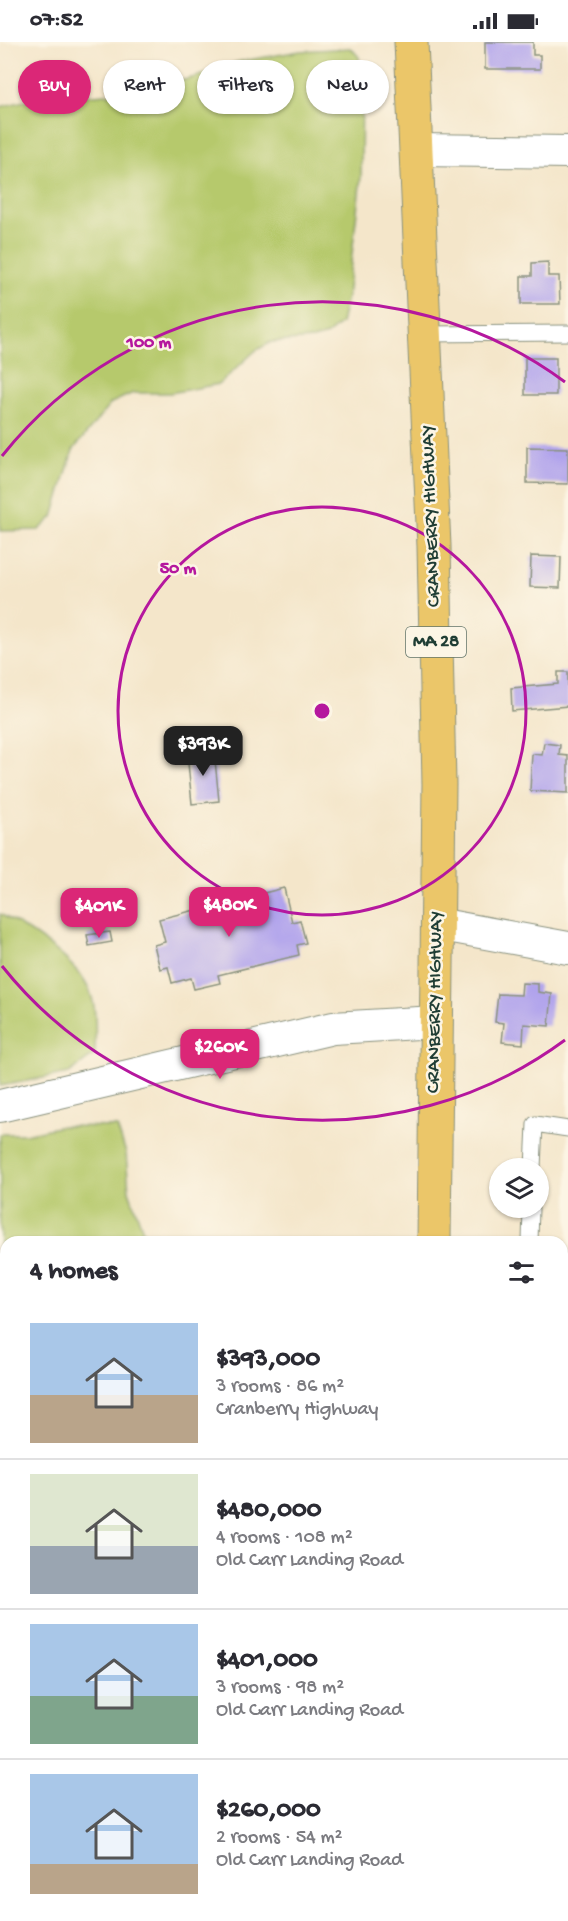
<!DOCTYPE html>
<html lang="en">
<head>
<meta charset="utf-8">
<style>
	:root { --surface:#fff; --page:#f2f2f3; --text:#2b2b33; --muted:#7c7c81; --line:#e1e1e2; --accent:#db2777 }
	body { margin:0; font-family:"Gochi Hand",sans-serif; background:var(--page); color:var(--text); height:100vh; display:flex; flex-direction:column; font-size:22px; white-space:nowrap }
	* { box-sizing:border-box; margin:0 }
	p { font-size:20px; color:var(--muted) }
	.icon { flex:none; width:33px; height:33px; fill:none; stroke:currentColor; stroke-width:2; stroke-linecap:round; stroke-linejoin:round }
	.map { position:relative; flex:1; overflow:hidden }
	.sheet { position:absolute; left:0px; top:1194px; width:568px; height:686px; display:flex; flex-direction:column; background:var(--surface); border-radius:18px 18px 0 0; box-shadow:0 2px 4px #0004 }
	.sheet>* { flex:none }
	.banner { position:absolute; left:18px; top:18px; width:532px; height:54px; display:flex; gap:12px }
	.tools { position:absolute; left:489px; top:1116px; display:grid; gap:12px }
	.tools a { display:grid; place-items:center; width:60px; height:60px; border-radius:50%; background:var(--surface); box-shadow:0 2px 4px #0004; font-size:30px }
	.price { position:absolute; translate:-50% -51px; padding:0 14px; border-radius:12px; background:var(--accent); color:#fff; font-size:20px; line-height:39px; filter:drop-shadow(0 2px 3px #0008) }
	.price::after { content:''; position:absolute; left:50%; top:36px; width:18px; height:14px; margin-left:-9px; background:inherit; clip-path:polygon(0 0,100% 0,50% 100%) }
	.price.on { background:#222; color:#fff }
	ul { padding:0; list-style:none }
	li { display:flex; align-items:center; gap:18px; height:150px; padding:0 30px }
	li+li { border-top:2px solid var(--line) }
	li span { display:grid; place-items:center; flex:none; width:168px; height:120px; border-radius:0px; color:#555 }
	li>.icon { margin-inline-start:auto }
	span .icon { width:72px; height:72px; fill:#fffc; stroke-width:1 }
	li b { font-size:26px }
	h2 { display:flex; justify-content:space-between; align-items:center; height:72px; padding:0 30px; font-size:26px }
	.chip { padding:0 21px; border-radius:27px; background:var(--surface); box-shadow:0 2px 4px #0004; font-size:21px; line-height:54px }
	.chip.on { background:var(--accent); color:#fff }
	.status { display:flex; justify-content:space-between; align-items:center; height:42px; padding:0 30px; background:var(--surface); direction:ltr }
	.status svg { height:16px; fill:currentColor }
	.map>svg:first-child { display:block }
</style>
</head>
<body>
<div class="status"><b>07:52</b><svg viewBox="0 0 49 12"><path d="M0 12V9h3v3zM5 12V6h3v6zM10 12V3h3v9zM15 12V0h3v12zM26 1h20v11H26zM47 4h2v5h-2z"/></svg></div>
<div class="map">
<svg width="568" height="1879" viewBox="0 0 568 1879">
	<rect width="100%" height="100%" fill="#fcf5e5"/>
	<filter id="ink" filterUnits="userSpaceOnUse"><feTurbulence type="fractalNoise" baseFrequency=".0167" numOctaves="2"/><feDisplacementMap in="SourceGraphic" scale="12" xChannelSelector="R" yChannelSelector="G"/><feConvolveMatrix kernelMatrix="1 2 1 2 8 2 1 2 1" color-interpolation-filters="sRGB"/></filter>
	<filter id="wash" filterUnits="userSpaceOnUse"><feTurbulence type="fractalNoise" baseFrequency=".008" numOctaves="4" result="noise"/><feDisplacementMap in="SourceGraphic" scale="24" xChannelSelector="R" yChannelSelector="G"/><feGaussianBlur stdDeviation="1.35" result="paint"/><feColorMatrix in="noise" values="0 0 0 0 0 0 0 0 0 0 0 0 0 0 0 0 0 1.4 0 .05"/><feComposite in="paint" operator="in"/></filter>
	<g filter="url(#wash)">
		<rect width="100%" height="100%" fill="#f4e6ca"/>
		<g fill="#b6c96c" stroke="#6a8350" stroke-width="1.5">
			<path d="M351,6L359,15L362,40L361,134L347,255L341,281L327,293L313,297L271,300L255,309L219,342L170,351H133L111,361L73,408L53,475L39,488L0,489V65L28,58L120,51L146,47L196,35L237,20L300,9Z"/>
			<path d="M0,872C31,889 86,923 93,960C97,976 95,995 95,1012L69,1031L0,1044Z"/>
			<path d="M62,1084L117,1085L126,1111L129,1149L147,1200H6V1444L0,1448V1092H25Z"/>
			<path d="M0,1496L6,1506V1561L0,1567Z"/>
		</g>
		<g id="blocks">
			<g fill="#b0a3ec">
				<path d="M485,0H533V13H540V27H485Z"/>
				<path d="M548,220V234H559L560,262H521V234H532V221Z"/>
				<rect x="525" y="316" width="31" height="37"/>
				<path d="M527,405L568,406V442L527,441Z"/>
				<path d="M531,514L561,515L560,546L530,545Z"/>
				<path d="M558,630H568V664L512,669L511,646L558,642Z"/>
				<path d="M544,701L560,703L559,713L568,714V751L530,749L532,712L542,713Z"/>
				<path d="M214,708L219,759L192,762L187,711Z"/>
				<path d="M284,846L292,880L300,878L306,901L297,903L299,913L218,933L220,941L194,947L191,936L172,941L168,925L160,927L154,903L165,900L159,877Z"/>
				<path d="M110,890L112,900L89,904L87,893Z"/>
				<path d="M522,941L538,942V950L552,952L549,984L524,982L523,1002L502,1000L504,981L495,980L498,952L521,953Z"/>
				<path d="M6,1663V1743L0,1745V1665Z"/>
				<path d="M0,1790L6,1807V1813L0,1815Z"/>
				<path d="M6,1845V1874H27L29,1878L0,1879V1847Z"/>
				<path d="M148,1874H177L179,1879H132Z"/>
				<path d="M236,1874L290,1877L289,1879H236Z"/>
			</g>
		</g>
	</g>
	<g filter="url(#ink)">
		<use href="#blocks" fill-opacity="0" stroke="#8a927f" stroke-width="1.5"/>
		<g fill="none" stroke-linecap="round" stroke-linejoin="round">
			<g stroke="#8a927f" stroke-width="17">
				<g id="service">
					<path d="M425,292L568,291"/>
					<path d="M533,1126L535,1082L568,1087"/>
					<path d="M530,1200L531,1166"/>
					<path d="M562,1307L568,1310"/>
					<path d="M562,1359L568,1357"/>
					<path d="M562,1401L568,1410"/>
					<path d="M562,1527L568,1517"/>
					<path d="M562,1610L568,1615"/>
					<path d="M562,1783L568,1784"/>
				</g>
			</g>
			<g stroke="#8a927f" stroke-width="34">
				<g id="minor">
					<path d="M416,108L568,110"/>
					<path d="M437,882L568,906"/>
					<path d="M0,1064L333,986L436,980"/>
				</g>
			</g>
			<g stroke="#8a927f" stroke-width="35">
				<g id="primary">
					<path d="M411,0L434,504L439,742L434,1200"/>
					<path d="M426,1879V1874"/>
				</g>
			</g>
			<use href="#service" stroke="#fff" stroke-width="15"/>
			<use href="#minor" stroke="#fff" stroke-width="32"/>
			<use href="#primary" stroke="#ebc669" stroke-width="33"/>
		</g>
	</g>
	<g fill="none" stroke="#b5179e" stroke-width="3">
		<circle cx="322" cy="669" r="204"/>
		<path d="M565 998A409 409 0 0 1 2 924M2 414A409 409 0 0 1 565 340"/>
	</g>
	<g text-anchor="middle" dominant-baseline="central" stroke-width="5" stroke-linejoin="round" paint-order="stroke">
		<rect fill="#fcf5e5" stroke="#617469" stroke-width="1.5" x="406" y="585" width="60" height="30" rx="4.5"/>
		<g font-size="18" font-weight="bold" fill="#1f3d34">
			<text x="436" y="600">MA 28</text>
		</g>
		<g font-size="20" fill="#1f3d34" stroke="#fcf5e5">
			<text transform="translate(432 474) rotate(-92)">CRANBERRY HIGHWAY</text>
			<text transform="translate(436 960) rotate(-89)">CRANBERRY HIGHWAY</text>
		</g>
	</g>
	<circle cx="322" cy="669" r="9" fill="#b5179e" stroke="#fcf5e5" stroke-width="3"/>
	<g font-size="18" text-anchor="middle" font-weight="bold" fill="#b5179e" stroke="#fcf5e5" stroke-width="5" stroke-linejoin="round" paint-order="stroke">
		<text x="149" y="305">100 m</text>
		<text x="178" y="531">50 m</text>
	</g>
</svg>
<div class="tools">
<a><svg class="icon" aria-label="layers" viewBox="0 0 24 24"><path d="M12 4l9 5-9 5-9-5zM3 14l9 5 9-5"/></svg></a>
</div>
<b class="price on" style="left:203px;top:735px">$393K</b>
<b class="price" style="left:229px;top:896px">$480K</b>
<b class="price" style="left:99px;top:897px">$401K</b>
<b class="price" style="left:220px;top:1038px">$260K</b>
<div class="banner">
<a class="chip on">Buy</a>
<a class="chip">Rent</a>
<a class="chip">Filters</a>
<a class="chip">New</a>
</div>
<section class="sheet">
<h2>4 homes<svg class="icon" aria-label="filters" viewBox="0 0 24 24"><path d="M4 7h16M4 17h16"/><circle cx="9" cy="7" r="2"/><circle cx="15" cy="17" r="2"/></svg></h2>
<ul>
<li><span style="background:linear-gradient(#a9c7e8 60%,#b9a48a 0)"><svg class="icon" aria-label="home" viewBox="0 0 24 24"><path d="M3 11l9-7 9 7M6 9v11h12V9"/></svg></span><div><b>$393,000</b><p>3 rooms · 86 m²</p><p>Cranberry Highway</p></div></li>
<li><span style="background:linear-gradient(#dfe7d0 60%,#9aa5b1 0)"><svg class="icon" aria-label="home" viewBox="0 0 24 24"><path d="M3 11l9-7 9 7M6 9v11h12V9"/></svg></span><div><b>$480,000</b><p>4 rooms · 108 m²</p><p>Old Carr Landing Road</p></div></li>
<li><span style="background:linear-gradient(#a9c7e8 60%,#7fa58c 0)"><svg class="icon" aria-label="home" viewBox="0 0 24 24"><path d="M3 11l9-7 9 7M6 9v11h12V9"/></svg></span><div><b>$401,000</b><p>3 rooms · 98 m²</p><p>Old Carr Landing Road</p></div></li>
<li><span style="background:linear-gradient(#a9c7e8 75%,#b9a48a 0)"><svg class="icon" aria-label="home" viewBox="0 0 24 24"><path d="M3 11l9-7 9 7M6 9v11h12V9"/></svg></span><div><b>$260,000</b><p>2 rooms · 54 m²</p><p>Old Carr Landing Road</p></div></li>
</ul>
</section>
</div>
</body>
</html>
